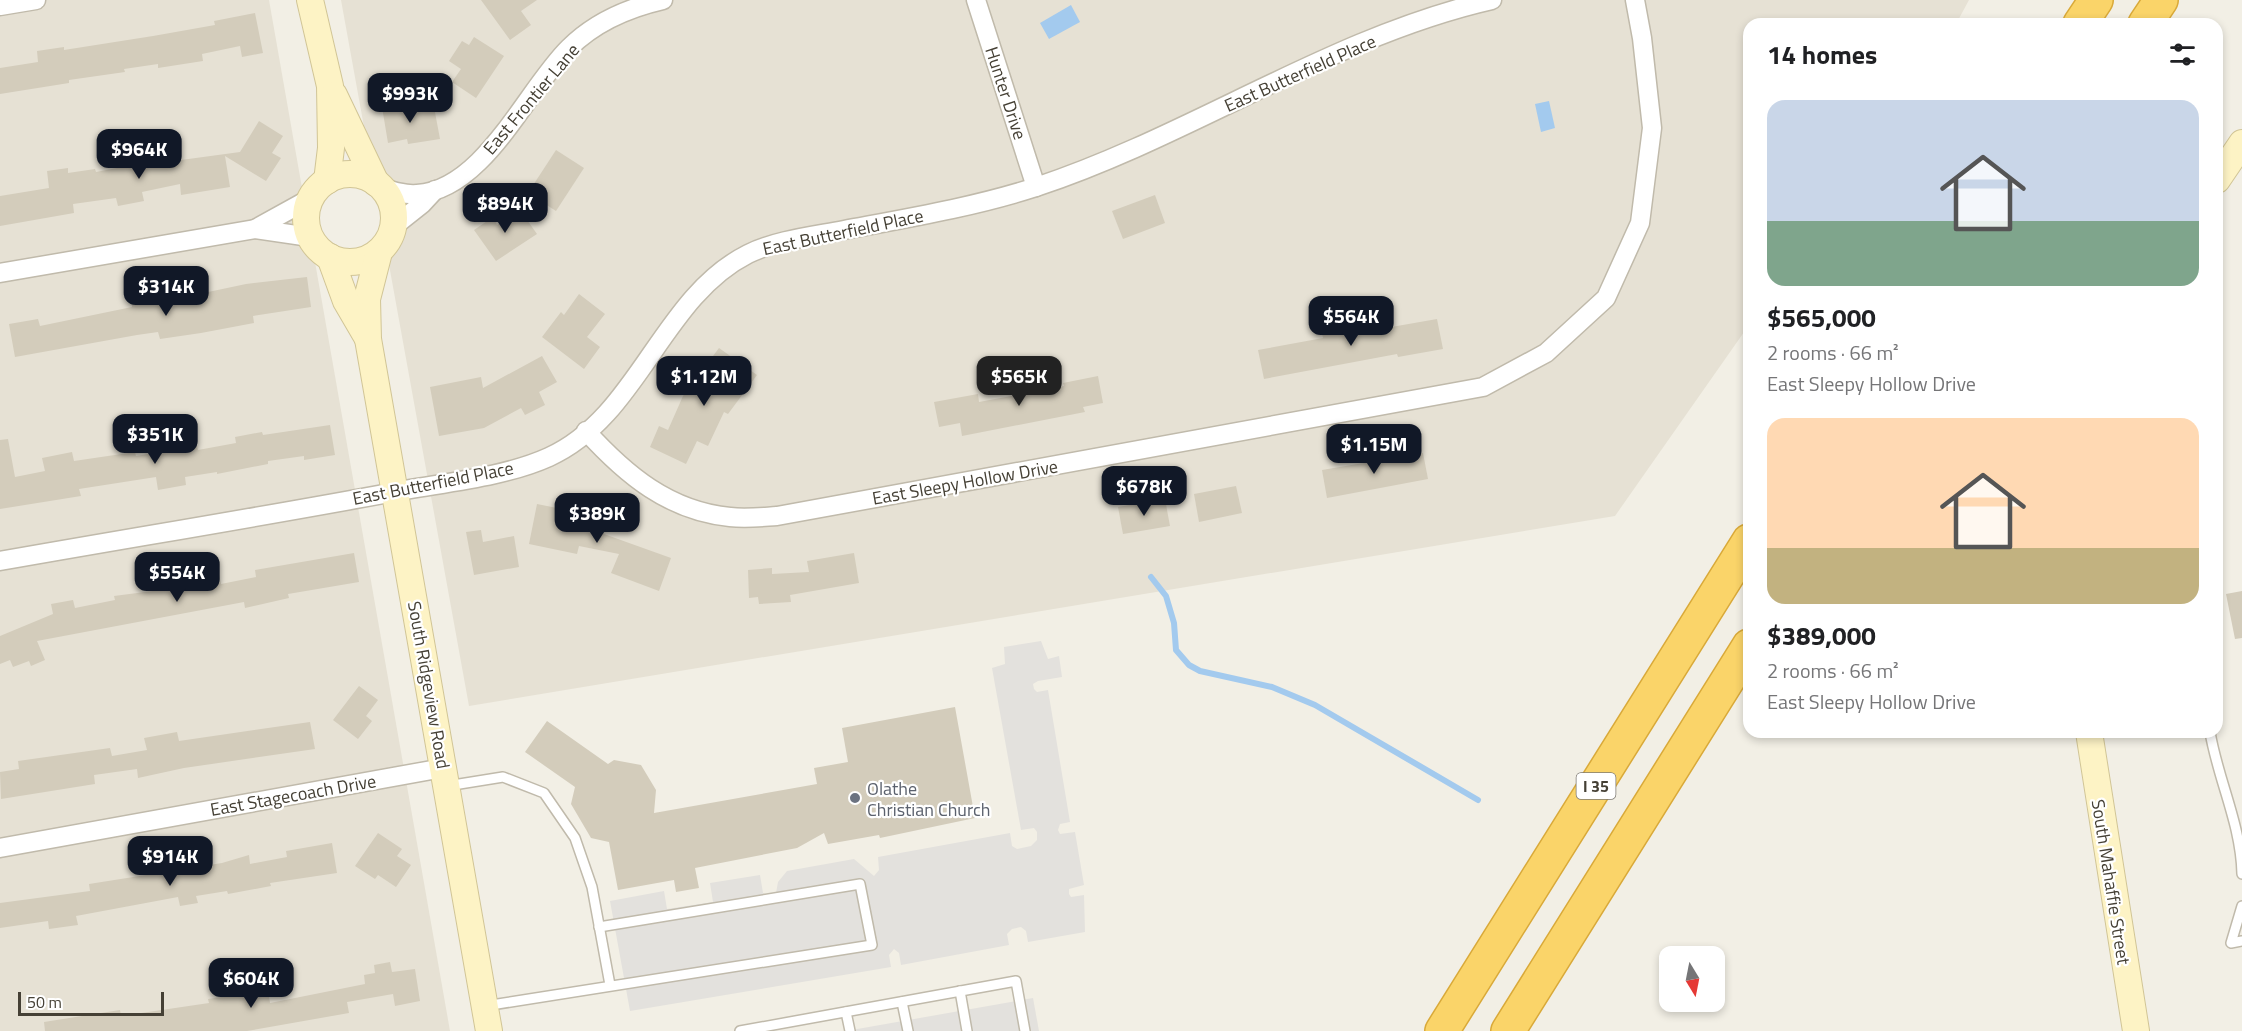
<!DOCTYPE html>
<html lang="en">
<head>
<meta charset="utf-8">
<style>
	:root { --surface:#fff; --page:#f6f6f6; --text:#202124; --muted:#757577; --accent:#111827 }
	body { margin:0; font-family:"Titillium Web",sans-serif; background:var(--page); color:var(--text); height:100vh; display:flex; flex-direction:column; font-size:22px; white-space:nowrap }
	* { box-sizing:border-box; margin:0 }
	p { font-size:20px; color:var(--muted) }
	.icon { flex:none; width:33px; height:33px; fill:none; stroke:currentColor; stroke-width:2; stroke-linecap:round; stroke-linejoin:round }
	.map { position:relative; flex:1; overflow:hidden }
	.drawer { position:absolute; left:1743px; top:18px; width:480px; height:720px; display:flex; flex-direction:column; background:var(--surface); border-radius:18px; box-shadow:0 3px 9px #0003 }
	.drawer>* { flex:none }
	.needle { width:39px; rotate:170deg }
	.buttons { position:absolute; left:1659px; top:946px; display:grid; gap:12px }
	.buttons a { display:grid; place-items:center; width:66px; height:66px; border-radius:12px; background:var(--surface); box-shadow:0 3px 9px #0003; font-size:30px }
	.scale { position:absolute; left:18px; bottom:15px; width:146px; box-sizing:border-box; padding-left:6px; border:3px solid #454035; border-top:0; font-size:16px; line-height:21px; white-space:nowrap; color:#454035; -webkit-text-stroke:4px #fff; paint-order:stroke }
	.price { position:absolute; translate:-50% -51px; padding:0 14px; border-radius:12px; background:var(--accent); color:#fff; font-size:20px; line-height:39px; filter:drop-shadow(0 2px 3px #0008) }
	.price::after { content:''; position:absolute; left:50%; top:36px; width:18px; height:14px; margin-left:-9px; background:inherit; clip-path:polygon(0 0,100% 0,50% 100%) }
	.price.current { background:#222; color:#fff }
	ul { padding:0; list-style:none }
	li { display:grid; align-content:center; gap:12px; height:318px; padding:0 24px }
	li span { display:grid; place-items:center; height:186px; border-radius:18px; color:#555 }
	li>.icon { margin-inline-start:auto }
	span .icon { width:108px; height:108px; fill:#fffc; stroke-width:1 }
	li b { font-size:26px }
	h2 { display:flex; justify-content:space-between; align-items:center; height:72px; padding:0 24px; font-size:26px }
	.map>svg:first-child { display:block }
</style>
</head>
<body>
<div class="map">
<svg width="2242" height="1031" viewBox="0 0 2242 1031">
	<rect width="100%" height="100%" fill="#f2efe5"/>
	<g fill="#e6e1d4">
		<path d="M0,0H269L450,1031H0Z"/>
		<path d="M341,0H1969L1956,24H1749V325L1615,516L469,706Z"/>
	</g>
	<g fill="#e3e1dd">
		<path d="M1041,641L1048,659L1059,656L1062,677L1038,681L1033,684L1034,689L1037,692L1048,690L1070,822L1060,824L1058,830L1060,834L1075,832L1084,885L1069,889V894L1071,897L1084,895L1085,932L1028,942L1026,931L1021,927L1012,929L1007,934L1009,945L901,965L899,953L894,949L889,955L891,967L630,1011L610,901L664,891L667,909L713,902L710,883L760,875L763,893L771,896L776,893L778,882L787,871L854,859L874,876L879,870L878,857L1010,833L1012,846L1017,849L1031,846L1037,840V832L1034,828L1021,830L992,668L1005,664L1004,647Z"/>
		<path d="M1033,998L1039,1031H846Z"/>
	</g>
	<g fill="#a3caee">
		<path d="M1071,5L1080,22L1049,39L1040,23Z"/>
		<path d="M1549,101L1555,128L1541,132L1535,104Z"/>
	</g>
	<g fill="none" stroke-linecap="round" stroke-linejoin="round">
		<path stroke="#a3caee" stroke-width="6" d="M1151,577L1166,596L1174,623L1176,650L1189,665L1200,671L1272,687L1315,705L1478,800"/>
	</g>
	<g fill="#d3ccbb">
		<path d="M481,0H537L521,11L531,25L510,40Z"/>
		<path d="M255,13L263,53L242,57L240,46L202,54L203,61L158,68V64L124,69L125,72L69,80V83L0,94V68L38,62L37,51L64,47V50L153,36L215,25L214,21Z"/>
		<path d="M474,37L504,56L476,98L452,82L461,69L449,61L462,41L469,45Z"/>
		<path d="M407,103L409,111L434,107L440,139L408,144L407,139L388,143L382,107Z"/>
		<path d="M259,121L283,136L272,153L281,158L266,181L225,156L230,187L181,195L180,184L142,192L144,201L118,206L116,198L73,204L74,213L0,226V196L49,188L47,171L68,168V173L95,169L96,172L159,160V163L240,152Z"/>
		<path d="M556,150L584,168L556,211L528,193Z"/>
		<path d="M1155,195L1165,223L1123,239L1112,211Z"/>
		<path d="M520,210L537,234L496,261L474,230L493,217L497,225Z"/>
		<path d="M307,277L311,307L253,316L254,323L201,333L160,339L158,332L137,335L15,357L9,324L38,319L40,326L132,307V302L159,298L160,304L194,299V295L246,284Z"/>
		<path d="M579,294L605,314L587,337L600,347L584,369L542,337L561,312L564,315Z"/>
		<path d="M1378,319L1380,329L1437,319L1443,349L1398,357L1397,354L1264,379L1258,350L1323,338L1321,329Z"/>
		<path d="M719,348L757,375L728,414L724,412L708,446L697,441L686,464L650,447L659,426L668,430L683,396Z"/>
		<path d="M542,356L557,382L539,392L545,405L525,415L521,408L484,428L439,436L430,387L481,377L483,388Z"/>
		<path d="M1098,376L1103,403L1083,407L1085,412L962,436L960,423L939,427L934,402L978,394L979,402L1064,386L1063,383Z"/>
		<path d="M330,425L335,455L304,460V456L268,461V464L217,474V472L185,477L186,485L158,490L156,477L79,489L81,496L0,509V440L8,439L15,477L45,471L42,458L72,452L74,461L135,452L136,456L197,446L198,450L236,443L235,437L262,432L263,435Z"/>
		<path d="M1423,453L1428,479L1327,498L1322,470Z"/>
		<path d="M1236,486L1242,513L1199,522L1194,494Z"/>
		<path d="M1165,499L1170,526L1123,534L1118,507Z"/>
		<path d="M537,504L607,518L604,534L671,558L659,591L611,573L619,554L579,546L577,554L529,544Z"/>
		<path d="M481,530L483,542L514,536L519,567L474,575L466,532Z"/>
		<path d="M354,553L359,582L288,594L289,598L245,608L244,602L37,641L45,660L31,666L29,661L13,667L10,660L0,664V636L53,614L51,604L73,600L75,608L115,600L114,596L176,588L175,582L219,575L221,584L256,577L255,570Z"/>
		<path d="M854,553L859,583L790,595L791,602L759,604L758,597L749,598L748,570L772,568V574L809,572L807,561Z"/>
		<path d="M2242,591V638L2235,639L2226,594Z"/>
		<path d="M359,686L378,700L366,716L372,721L358,739L333,720Z"/>
		<path d="M955,707L975,818L880,838L879,835L828,844L824,833L797,848L695,868L699,888L676,892L674,880L618,890L609,842L591,838L571,804L575,787L525,752L547,721L608,764L614,760L641,765L656,790L654,813L817,784L814,768L848,762L842,728Z"/>
		<path d="M310,722L315,749L184,768L138,778L137,769L94,775L95,784L1,799L0,772L19,769L18,761L110,748L112,756L147,750L144,738L177,732L179,741Z"/>
		<path d="M378,833L402,849L397,856L411,865L396,887L378,875L375,879L355,866Z"/>
		<path d="M332,843L337,873L270,883L271,886L228,894L227,891L196,896L198,903L180,906L178,897L76,916L78,925L49,929L48,921L0,928V903L90,891L89,884L222,863L249,855L250,864L287,857L286,851Z"/>
		<path d="M390,962L392,972L415,969L420,1001L395,1006L393,994L347,1002L349,1013L247,1031H45L44,1022L120,1010L121,1016L209,1003L208,999L268,990L270,1003L365,984L364,975L375,973L374,965Z"/>
	</g>
	<g fill="none" stroke-linecap="round" stroke-linejoin="round">
		<g stroke="#c0baab" stroke-width="12">
			<g id="lane">
				<path d="M2210,732C2218,780 2241,824 2242,874"/>
				<path d="M447,786L503,777L544,793L575,838L592,887L610,985"/>
				<path d="M2242,906L2231,943L2242,941"/>
				<path d="M960,991L967,1031"/>
				<path d="M902,1002L908,1031"/>
				<path d="M485,1006L872,945L860,884L599,927"/>
				<path d="M846,1012L850,1031"/>
				<path d="M740,1031L1016,981L1025,1031"/>
			</g>
		</g>
		<g stroke="#c0baab" stroke-width="21">
			<g id="street">
				<path d="M976,0L1036,187"/>
				<path d="M0,6L36,0"/>
				<path d="M381,187C393,191 404,195 417,194C484,190 527,89 569,48C595,22 628,8 663,0"/>
				<path d="M393,227L422,204L435,190"/>
				<path d="M255,229L311,198"/>
				<path d="M0,273L255,229L310,237"/>
				<path d="M586,431C626,475 669,511 730,517C746,519 762,517 777,516L1483,387L1546,353L1606,298L1640,223L1652,128L1642,38L1635,0"/>
				<path d="M0,561C130,538 260,517 389,493C439,483 503,478 549,457C639,416 661,298 748,254C776,240 813,236 844,230C908,218 974,207 1036,187C1191,136 1333,36 1492,0"/>
				<path d="M0,848L443,768"/>
			</g>
		</g>
		<g stroke="#d1c596" stroke-width="28">
			<g id="secondary">
				<path d="M310,0L330,86L331,148L327,181"/>
				<path d="M334,95L376,183"/>
				<circle cx="350" cy="218" r="44"/>
				<path d="M2217,180L2242,143"/>
				<path d="M379,252L367,299L368,339L489,1031"/>
				<path d="M330,257L346,301L367,337"/>
				<path d="M2089,732L2136,1031"/>
			</g>
		</g>
		<g stroke="#d9a939" stroke-width="36">
			<g id="highway">
				<path d="M2080,24L2096,0"/>
				<path d="M2145,24L2161,0"/>
				<path d="M1442,1031L1749,541"/>
				<path d="M1508,1031L1749,646"/>
			</g>
		</g>
		<use href="#lane" stroke="#fff" stroke-width="9"/>
		<use href="#street" stroke="#fff" stroke-width="18"/>
		<use href="#secondary" stroke="#fdf3c5" stroke-width="26"/>
		<use href="#highway" stroke="#fad469" stroke-width="33"/>
	</g>
	<circle fill="#6b7280" stroke="#fff" stroke-width="2" cx="855" cy="798" r="6"/>
	<g text-anchor="middle" dominant-baseline="central" stroke-width="4.5" stroke-linejoin="round" paint-order="stroke">
		<rect fill="#fff" stroke="#7d7972" stroke-width="1.5" x="1576.5" y="773" width="39" height="26" rx="4.5"/>
		<g font-size="16" font-weight="bold" fill="#454035">
			<text x="1596" y="786">I 35</text>
		</g>
		<g font-size="18" fill="#454035" stroke="#fff">
			<text transform="translate(1300 73) rotate(-24)">East Butterfield Place</text>
			<text transform="translate(1006 93) rotate(72)">Hunter Drive</text>
			<text transform="translate(531 99) rotate(-50)">East Frontier Lane</text>
			<text transform="translate(843 232) rotate(-12)">East Butterfield Place</text>
			<text transform="translate(965 482) rotate(-10)">East Sleepy Hollow Drive</text>
			<text transform="translate(433 483) rotate(-11)">East Butterfield Place</text>
			<text transform="translate(429 685) rotate(80)">South Ridgeview Road</text>
			<text transform="translate(293 795) rotate(-10)">East Stagecoach Drive</text>
			<text transform="translate(2111 882) rotate(81)">South Mahaffie Street</text>
		</g>
		<g font-size="18" fill="#5b616d" stroke="#fff" text-anchor="start">
			<text x="867" y="788">Olathe<tspan x="867" dy="21">Christian Church</tspan></text>
		</g>
	</g>
</svg>
<div class="buttons">
<a><svg class="needle" viewBox="-14 -14 28 28"><path d="M0-13l5 13h-10z" fill="#e53935"/><path d="M0 13l5-13h-10z" fill="#757577"/></svg></a>
</div>
<div class="scale">50 m</div>
<b class="price" style="left:410px;top:124px">$993K</b>
<b class="price" style="left:139px;top:180px">$964K</b>
<b class="price" style="left:505px;top:234px">$894K</b>
<b class="price" style="left:166px;top:317px">$314K</b>
<b class="price" style="left:1351px;top:347px">$564K</b>
<b class="price" style="left:704px;top:407px">$1.12M</b>
<b class="price current" style="left:1019px;top:407px">$565K</b>
<b class="price" style="left:155px;top:465px">$351K</b>
<b class="price" style="left:1374px;top:475px">$1.15M</b>
<b class="price" style="left:1144px;top:517px">$678K</b>
<b class="price" style="left:597px;top:544px">$389K</b>
<b class="price" style="left:177px;top:603px">$554K</b>
<b class="price" style="left:170px;top:887px">$914K</b>
<b class="price" style="left:251px;top:1009px">$604K</b>
<section class="drawer">
<h2>14 homes<svg class="icon" aria-label="filters" viewBox="0 0 24 24"><path d="M4 7h16M4 17h16"/><circle cx="9" cy="7" r="2"/><circle cx="15" cy="17" r="2"/></svg></h2>
<ul>
<li><span style="background:linear-gradient(#c9d6e8 65%,#7fa58c 0)"><svg class="icon" aria-label="home" viewBox="0 0 24 24"><path d="M3 11l9-7 9 7M6 9v11h12V9"/></svg></span><div><b>$565,000</b><p>2 rooms · 66 m²</p><p>East Sleepy Hollow Drive</p></div></li>
<li><span style="background:linear-gradient(#ffd9b3 70%,#c2b280 0)"><svg class="icon" aria-label="home" viewBox="0 0 24 24"><path d="M3 11l9-7 9 7M6 9v11h12V9"/></svg></span><div><b>$389,000</b><p>2 rooms · 66 m²</p><p>East Sleepy Hollow Drive</p></div></li>
</ul>
</section>
</div>
</body>
</html>
